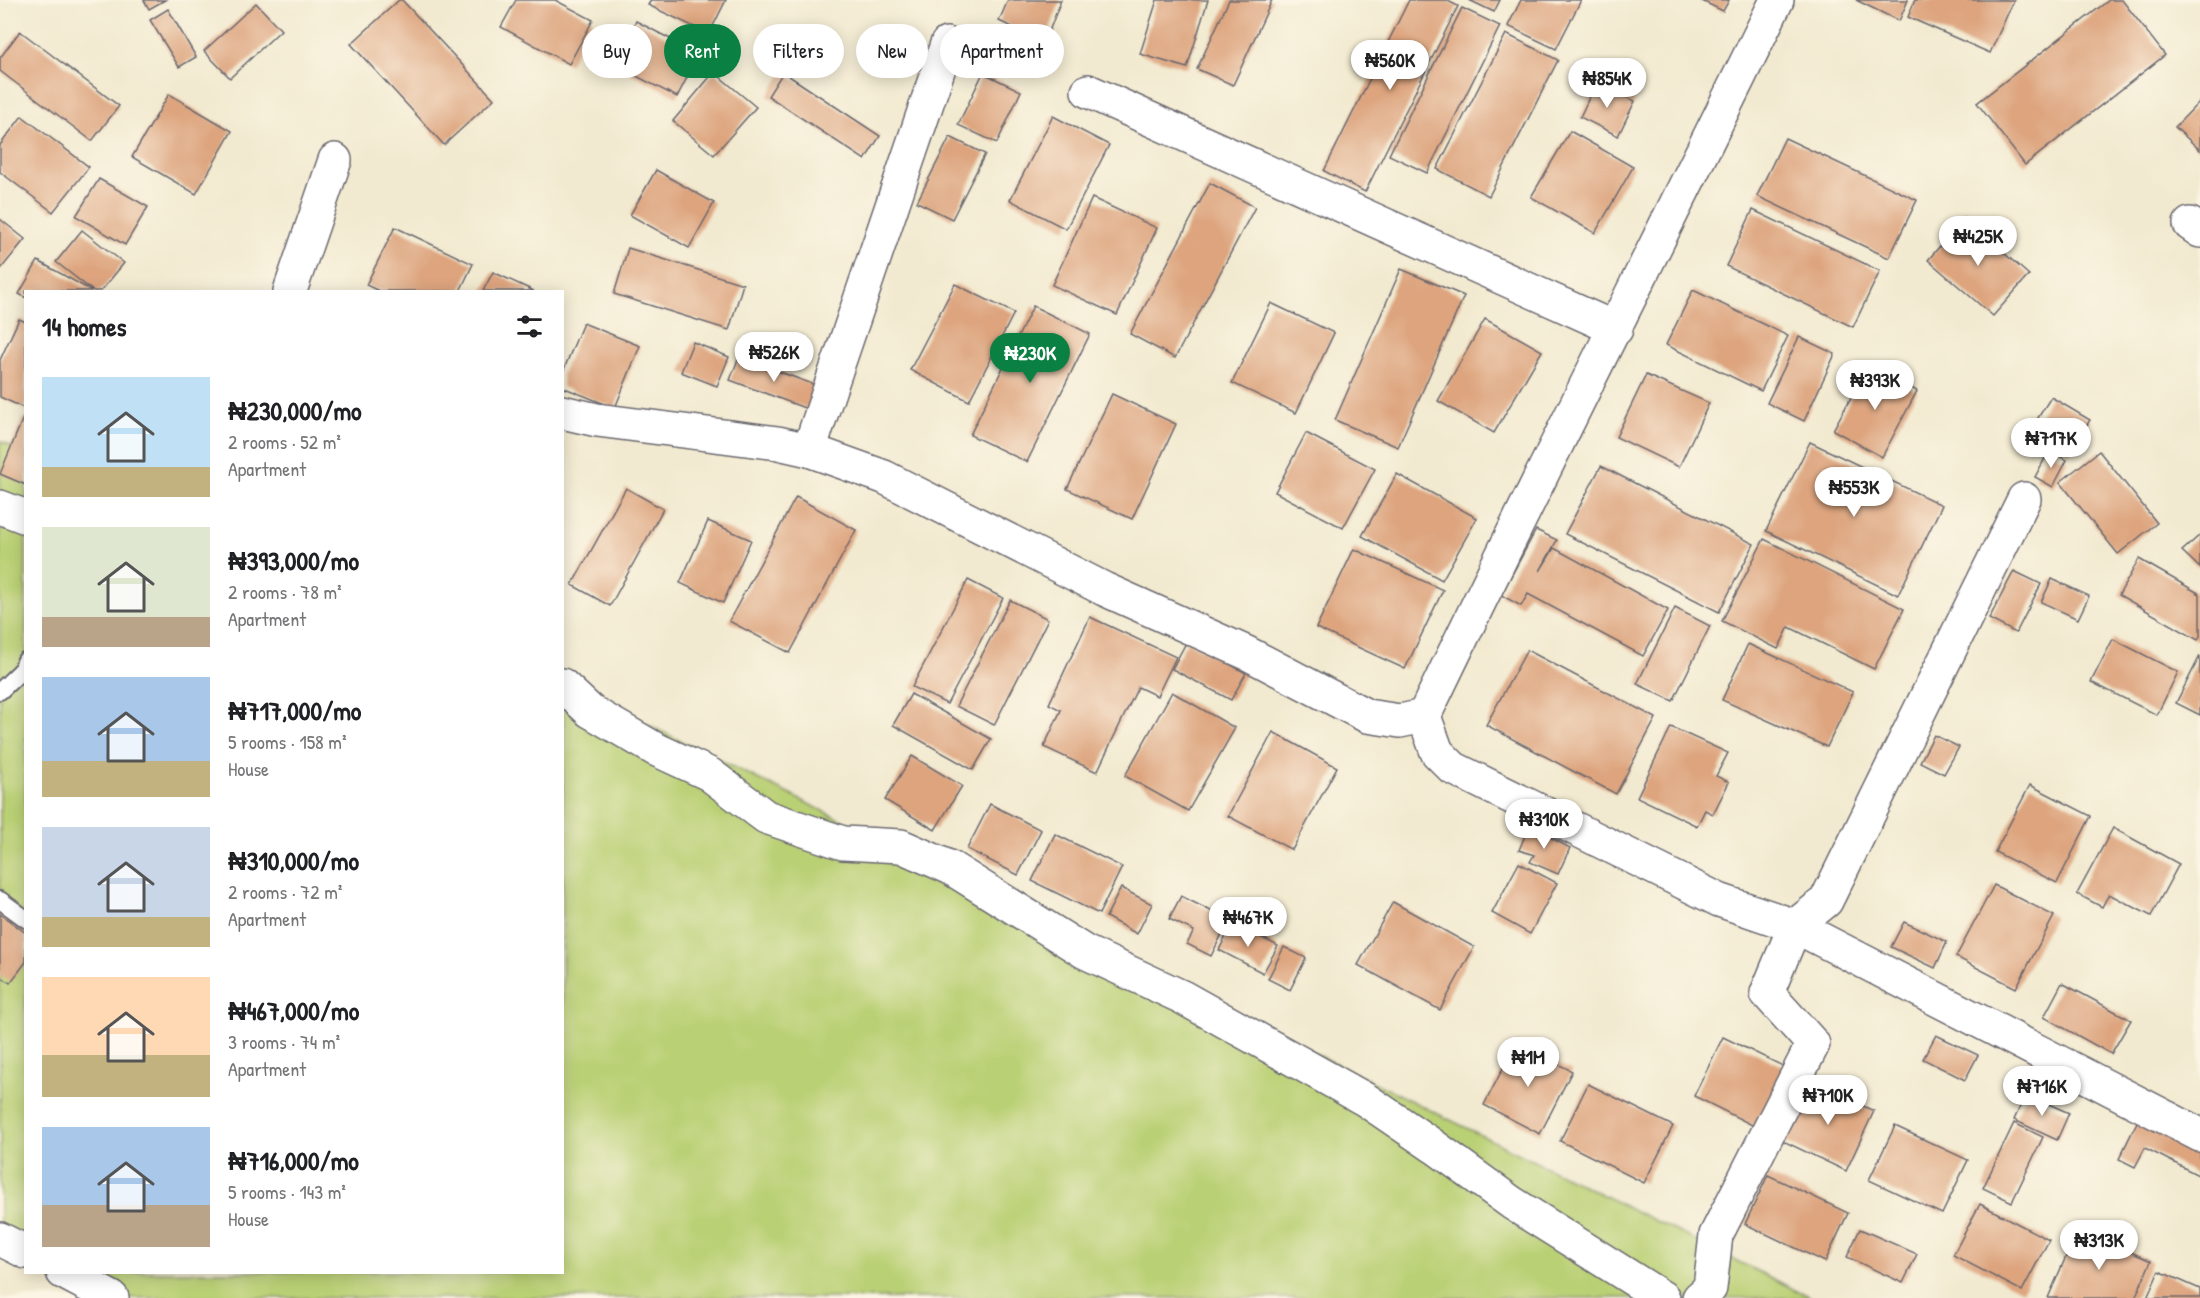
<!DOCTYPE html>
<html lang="en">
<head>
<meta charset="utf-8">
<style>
	:root { --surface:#fff; --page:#f6f6f6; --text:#202124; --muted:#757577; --accent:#0b8043 }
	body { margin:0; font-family:"Patrick Hand",sans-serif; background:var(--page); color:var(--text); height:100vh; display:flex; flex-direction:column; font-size:22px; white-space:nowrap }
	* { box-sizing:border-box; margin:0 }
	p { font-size:20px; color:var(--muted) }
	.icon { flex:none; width:33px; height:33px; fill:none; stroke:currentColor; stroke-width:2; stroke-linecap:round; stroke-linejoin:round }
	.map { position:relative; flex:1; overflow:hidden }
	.details { position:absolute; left:24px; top:290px; width:540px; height:984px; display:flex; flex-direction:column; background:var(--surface); border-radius:0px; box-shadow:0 3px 15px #0003 }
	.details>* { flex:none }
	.guide { position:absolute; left:582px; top:24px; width:570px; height:54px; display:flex; gap:12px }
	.price { position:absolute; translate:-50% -51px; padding:0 14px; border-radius:21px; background:#fff; color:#222; font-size:20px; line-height:39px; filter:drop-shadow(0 2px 3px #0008) }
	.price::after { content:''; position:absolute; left:50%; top:36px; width:18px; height:14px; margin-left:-9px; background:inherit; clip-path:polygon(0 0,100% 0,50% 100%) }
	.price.active { background:var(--accent); color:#fff }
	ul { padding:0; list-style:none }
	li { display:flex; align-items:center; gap:18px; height:150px; padding:0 18px }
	li span { display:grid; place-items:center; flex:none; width:168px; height:120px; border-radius:0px; color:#555 }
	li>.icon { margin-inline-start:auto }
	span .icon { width:72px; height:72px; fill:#fffc; stroke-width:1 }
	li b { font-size:26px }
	h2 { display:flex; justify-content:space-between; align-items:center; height:72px; padding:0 18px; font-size:26px }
	.pill { padding:0 21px; border-radius:27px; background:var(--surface); box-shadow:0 3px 15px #0003; font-size:21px; line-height:54px }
	.pill.active { background:var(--accent); color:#fff }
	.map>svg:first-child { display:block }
</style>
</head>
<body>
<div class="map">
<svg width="2200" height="1298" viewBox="0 0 2200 1298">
	<rect width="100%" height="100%" fill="#fcf5e5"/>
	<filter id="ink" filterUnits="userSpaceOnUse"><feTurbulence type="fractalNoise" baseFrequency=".0167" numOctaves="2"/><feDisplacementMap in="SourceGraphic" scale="12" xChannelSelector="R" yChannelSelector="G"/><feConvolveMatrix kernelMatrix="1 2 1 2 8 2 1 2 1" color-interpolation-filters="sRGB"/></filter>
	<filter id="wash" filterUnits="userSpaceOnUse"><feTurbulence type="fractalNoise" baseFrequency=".008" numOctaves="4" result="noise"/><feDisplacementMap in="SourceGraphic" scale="24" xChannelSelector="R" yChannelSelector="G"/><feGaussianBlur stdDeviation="1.35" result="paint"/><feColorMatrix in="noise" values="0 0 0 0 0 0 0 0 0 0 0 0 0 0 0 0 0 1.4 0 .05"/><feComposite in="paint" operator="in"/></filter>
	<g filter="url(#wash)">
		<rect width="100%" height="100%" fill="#f2ead0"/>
		<g fill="#bad075" stroke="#6e7958" stroke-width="1.5">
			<path d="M0,441L26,452L25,1262L0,1249Z"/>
			<path d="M563,683L1812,1298H93L44,1272H562Z"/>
		</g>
		<g id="blocks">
			<g fill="#dda47e">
				<path d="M144,0H165L149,9Z"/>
				<path d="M399,0H402L494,99L444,145L351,44Z"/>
				<path d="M516,0H555L593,20L569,64L501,27Z"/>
				<path d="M651,0H726L709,34L648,5Z"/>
				<path d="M1008,0H1061L1045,42L999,21Z"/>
				<path d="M1157,0H1208L1187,68L1140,54Z"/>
				<path d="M1229,0H1272L1233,85L1197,69Z"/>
				<path d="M1409,0H1446L1458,6L1365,192L1324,171Z"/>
				<path d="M1469,0H1500L1494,12Z"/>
				<path d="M1521,0H1581L1556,49L1508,26Z"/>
				<path d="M1700,0H1729L1723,11Z"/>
				<path d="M1856,0H1908L1899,21Z"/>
				<path d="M1915,0H2014L1990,53L1908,17Z"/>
				<path d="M2109,0H2122L2165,55L2025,165L1977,103Z"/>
				<path d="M256,3L281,30L230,78L204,51Z"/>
				<path d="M1462,8L1500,26L1427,173L1389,155Z"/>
				<path d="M168,9L196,57L179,67L150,20Z"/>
				<path d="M636,21L699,54L677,97L613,64Z"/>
				<path d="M20,31L119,106L92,141L0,71V58Z"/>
				<path d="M1506,34L1558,60L1489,196L1437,169Z"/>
				<path d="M714,72L756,107L714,155L673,121Z"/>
				<path d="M783,72L880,136L865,160L768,96Z"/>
				<path d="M983,73L1021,91L997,143L958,125Z"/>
				<path d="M1596,83L1635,101L1618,136L1580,117Z"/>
				<path d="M169,94L232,131L196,194L132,157Z"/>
				<path d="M2200,101V150L2175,127Z"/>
				<path d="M22,116L89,167L53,212L0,172V145Z"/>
				<path d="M1053,116L1109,145L1066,229L1010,200Z"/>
				<path d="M1570,131L1633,167L1595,233L1531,197Z"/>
				<path d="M950,137L985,154L952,219L917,202Z"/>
				<path d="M1785,138L1917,200L1889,258L1757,196Z"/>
				<path d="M656,170L714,203L689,248L630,215Z"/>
				<path d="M99,179L148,207L125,245L76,216Z"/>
				<path d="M1210,183L1255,207L1175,358L1130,334Z"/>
				<path d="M1092,198L1157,228L1117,315L1052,285Z"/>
				<path d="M1753,210L1880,271L1853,327L1726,266Z"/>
				<path d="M1964,218L2029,275L1993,316L1928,260Z"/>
				<path d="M0,219L25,239L1,269L0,268Z"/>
				<path d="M395,227L473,264L460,291H379L366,285Z"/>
				<path d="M82,230L124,263L101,291H93L56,262Z"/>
				<path d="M628,248L743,284L729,330L614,294Z"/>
				<path d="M38,261L92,291H26V298L19,294Z"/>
				<path d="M1401,269L1464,296L1398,447L1335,420Z"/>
				<path d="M493,272L534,291H483Z"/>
				<path d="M955,284L1014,313L969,401L910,370Z"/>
				<path d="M1693,290L1788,336L1761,391L1666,345Z"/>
				<path d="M1271,303L1334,333L1296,413L1232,383Z"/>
				<path d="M1033,306L1090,334L1027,462L970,435Z"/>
				<path d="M19,319L26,322V409L0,397V360Z"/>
				<path d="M1485,319L1542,351L1494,433L1438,401Z"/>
				<path d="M583,323L640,346L615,408L562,387V374Z"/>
				<path d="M1799,337L1835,354L1804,421L1767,403Z"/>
				<path d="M693,342L729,357L717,386L681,372Z"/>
				<path d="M739,357L818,386L810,410L730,380Z"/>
				<path d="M1869,365L1917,391L1882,457L1833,430Z"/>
				<path d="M1646,375L1709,403L1679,467L1616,437Z"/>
				<path d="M1112,394L1176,424L1132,519L1067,489Z"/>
				<path d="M2051,397L2090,420L2069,453L2056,445L2062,436L2036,421Z"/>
				<path d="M23,418L26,419V485L0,474Z"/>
				<path d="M1306,433L1375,469L1343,528L1275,492Z"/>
				<path d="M1810,442L1942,505L1898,595L1766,531Z"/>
				<path d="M2049,451L2067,460L2053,487L2035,477Z"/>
				<path d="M2099,451L2157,523L2118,554L2060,482Z"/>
				<path d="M1601,466L1754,544L1719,612L1565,534Z"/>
				<path d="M1397,474L1477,518L1442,580L1362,536Z"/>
				<path d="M626,488L663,509L610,606L572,585Z"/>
				<path d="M796,497L856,530L790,653L729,621Z"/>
				<path d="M708,521L751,540L723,603L680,583Z"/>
				<path d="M1536,530L1557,540L1540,571L1554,548L1668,610L1643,656L1528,594L1521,606L1501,595Z"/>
				<path d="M2200,535V568L2182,551Z"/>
				<path d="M1764,539L1904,609L1874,669L1789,627L1778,649L1722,621Z"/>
				<path d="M1354,549L1443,590L1405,669L1316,628Z"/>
				<path d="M2139,559L2200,594V636L2198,640L2119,595Z"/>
				<path d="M2014,571L2041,584L2016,633L1989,619Z"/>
				<path d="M2052,579L2089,596L2078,619L2041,602Z"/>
				<path d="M968,580L1003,598L947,704L912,687Z"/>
				<path d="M1010,600L1048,619L994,725L956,706Z"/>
				<path d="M1675,608L1710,626L1673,701L1637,684Z"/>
				<path d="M1090,617L1176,657L1157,696L1138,687L1097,772L1044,747L1061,710L1049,704Z"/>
				<path d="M2113,639L2178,672L2157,715L2091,682Z"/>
				<path d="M1187,641L1246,673L1231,700L1172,669Z"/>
				<path d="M1748,644L1853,692L1827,747L1722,700Z"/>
				<path d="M1527,650L1656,718L1616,794L1486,725Z"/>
				<path d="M2200,656V715L2176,703Z"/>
				<path d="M1172,692L1235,728L1188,811L1125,776Z"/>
				<path d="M911,694L991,739L973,770L893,725Z"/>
				<path d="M1671,727L1728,753L1716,776L1729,782L1713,814L1705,810L1697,826L1637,797Z"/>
				<path d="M1273,732L1337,767L1292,850L1228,816Z"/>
				<path d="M1934,735L1959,747L1944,774L1920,762Z"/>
				<path d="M912,756L962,786L935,830L885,800Z"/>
				<path d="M2030,785L2091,816L2057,883L1995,852Z"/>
				<path d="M990,804L1041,830L1018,875L967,849Z"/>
				<path d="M1529,826L1570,848L1558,874L1530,862L1534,855L1519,850Z"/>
				<path d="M2113,828L2179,864L2151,916L2109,894L2102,907L2077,894Z"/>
				<path d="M1055,834L1122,867L1099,914L1032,881Z"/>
				<path d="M1519,863L1557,883L1530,934L1492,913Z"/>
				<path d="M1994,885L2054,916L2016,988L1956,957Z"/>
				<path d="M1121,888L1152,904L1137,934L1106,917Z"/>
				<path d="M1181,896L1229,920L1211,956L1187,944L1194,931L1169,919Z"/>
				<path d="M1393,902L1474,947L1440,1010L1358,965Z"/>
				<path d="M0,914L26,933V962L10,983L0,976Z"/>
				<path d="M1904,922L1947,942L1935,968L1891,947Z"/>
				<path d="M1233,923L1278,946L1263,973L1219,950Z"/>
				<path d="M1284,947L1306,958L1290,990L1268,979Z"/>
				<path d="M2062,983L2131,1020L2111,1054L2044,1017Z"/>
				<path d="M1936,1035L1978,1055L1965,1080L1923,1059Z"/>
				<path d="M1723,1037L1787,1068L1758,1128L1694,1096Z"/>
				<path d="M1516,1043L1572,1071L1540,1134L1484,1105Z"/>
				<path d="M1811,1081L1874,1111L1846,1171L1783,1141Z"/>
				<path d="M1588,1084L1673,1126L1644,1183L1560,1141Z"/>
				<path d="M2026,1094L2069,1113L2057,1140L2014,1120Z"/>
				<path d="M2140,1116L2200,1146V1170L2198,1175L2145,1148L2135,1167L2119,1159Z"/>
				<path d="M2014,1123L2043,1137L2012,1202L1983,1188Z"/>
				<path d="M1895,1126L1968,1160L1942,1214L1869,1180Z"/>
				<path d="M1768,1175L1848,1213L1825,1262L1745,1224Z"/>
				<path d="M1980,1204L2049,1240L2022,1291L1953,1255Z"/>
				<path d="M1860,1229L1917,1254L1903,1283L1847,1257Z"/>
				<path d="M2078,1229L2151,1261L2135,1298H2048Z"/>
				<path d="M2159,1271L2200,1289V1298H2147Z"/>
			</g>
		</g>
	</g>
	<g filter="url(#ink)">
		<use href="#blocks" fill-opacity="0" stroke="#6b686f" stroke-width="1.5"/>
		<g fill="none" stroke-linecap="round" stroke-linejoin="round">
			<g stroke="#6b686f" stroke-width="20">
				<g id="service">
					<path d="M0,691L21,671L26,660"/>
					<path d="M0,900L26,919"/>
				</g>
			</g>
			<g stroke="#6b686f" stroke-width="36">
				<g id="minor">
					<path d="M1777,0C1660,239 1539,476 1424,716L1437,752L1453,768L1719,900L1795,926L2200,1135"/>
					<path d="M1088,91L1616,329"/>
					<path d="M2190,224L2200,231"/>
					<path d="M290,291L335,160"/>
					<path d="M562,412L597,420L778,443L809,450L884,477L1104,589L1247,653L1367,716L1400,721L1424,716"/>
					<path d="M809,450L947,44"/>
					<path d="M0,507L26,517"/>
					<path d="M562,685L590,711L655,749L709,774L766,817L843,843L901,846L951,868L1085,952L1182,997L1366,1100L1435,1147L1512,1203L1663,1298"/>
					<path d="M0,1239L26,1252"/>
					<path d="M63,1272L112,1298"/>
					<path d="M1699,1298L1710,1288L1716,1235L1813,1044L1767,993L1795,926L1826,901L2024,499"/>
				</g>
			</g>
			<use href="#service" stroke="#fff" stroke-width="16"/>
			<use href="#minor" stroke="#fff" stroke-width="33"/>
		</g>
	</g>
</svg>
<b class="price" style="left:1390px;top:91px">₦560K</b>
<b class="price" style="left:1607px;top:109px">₦854K</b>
<b class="price" style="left:1978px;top:267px">₦425K</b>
<b class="price" style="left:774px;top:383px">₦526K</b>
<b class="price active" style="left:1030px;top:384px">₦230K</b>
<b class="price" style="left:1875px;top:411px">₦393K</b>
<b class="price" style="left:2051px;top:469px">₦717K</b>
<b class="price" style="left:1854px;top:518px">₦553K</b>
<b class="price" style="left:1544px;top:850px">₦310K</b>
<b class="price" style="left:1248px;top:948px">₦467K</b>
<b class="price" style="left:1528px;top:1088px">₦1M</b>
<b class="price" style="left:2042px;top:1117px">₦716K</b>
<b class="price" style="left:1828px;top:1126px">₦710K</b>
<b class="price" style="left:2099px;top:1271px">₦313K</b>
<div class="guide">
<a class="pill">Buy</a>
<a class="pill active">Rent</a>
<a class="pill">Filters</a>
<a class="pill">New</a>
<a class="pill">Apartment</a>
</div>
<section class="details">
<h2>14 homes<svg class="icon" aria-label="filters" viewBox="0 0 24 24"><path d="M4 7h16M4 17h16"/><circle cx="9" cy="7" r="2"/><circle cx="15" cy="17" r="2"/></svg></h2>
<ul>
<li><span style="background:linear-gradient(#bfe0f5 75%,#c2b280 0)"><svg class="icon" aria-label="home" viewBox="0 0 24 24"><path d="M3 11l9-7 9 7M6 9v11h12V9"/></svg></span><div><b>₦230,000/mo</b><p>2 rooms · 52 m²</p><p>Apartment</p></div></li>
<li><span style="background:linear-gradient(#dfe7d0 75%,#b9a48a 0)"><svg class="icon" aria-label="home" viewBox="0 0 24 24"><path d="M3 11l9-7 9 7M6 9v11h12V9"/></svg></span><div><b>₦393,000/mo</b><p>2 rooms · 78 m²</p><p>Apartment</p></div></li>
<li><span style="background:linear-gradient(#a9c7e8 70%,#c2b280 0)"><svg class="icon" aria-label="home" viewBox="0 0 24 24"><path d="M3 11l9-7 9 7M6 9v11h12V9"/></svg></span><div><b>₦717,000/mo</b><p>5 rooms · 158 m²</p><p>House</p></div></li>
<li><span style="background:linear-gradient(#c9d6e8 75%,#c2b280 0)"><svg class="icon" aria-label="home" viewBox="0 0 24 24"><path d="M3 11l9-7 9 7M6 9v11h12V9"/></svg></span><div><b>₦310,000/mo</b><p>2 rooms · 72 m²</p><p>Apartment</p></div></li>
<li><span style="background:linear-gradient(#ffd9b3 65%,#c2b280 0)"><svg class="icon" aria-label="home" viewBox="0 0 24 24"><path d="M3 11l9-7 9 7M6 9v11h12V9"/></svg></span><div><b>₦467,000/mo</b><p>3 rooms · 74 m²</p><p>Apartment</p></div></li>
<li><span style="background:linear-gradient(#a9c7e8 65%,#b9a48a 0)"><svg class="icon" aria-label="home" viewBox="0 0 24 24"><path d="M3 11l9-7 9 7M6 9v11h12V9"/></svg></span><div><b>₦716,000/mo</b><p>5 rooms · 143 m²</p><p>House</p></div></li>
</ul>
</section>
</div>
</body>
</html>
